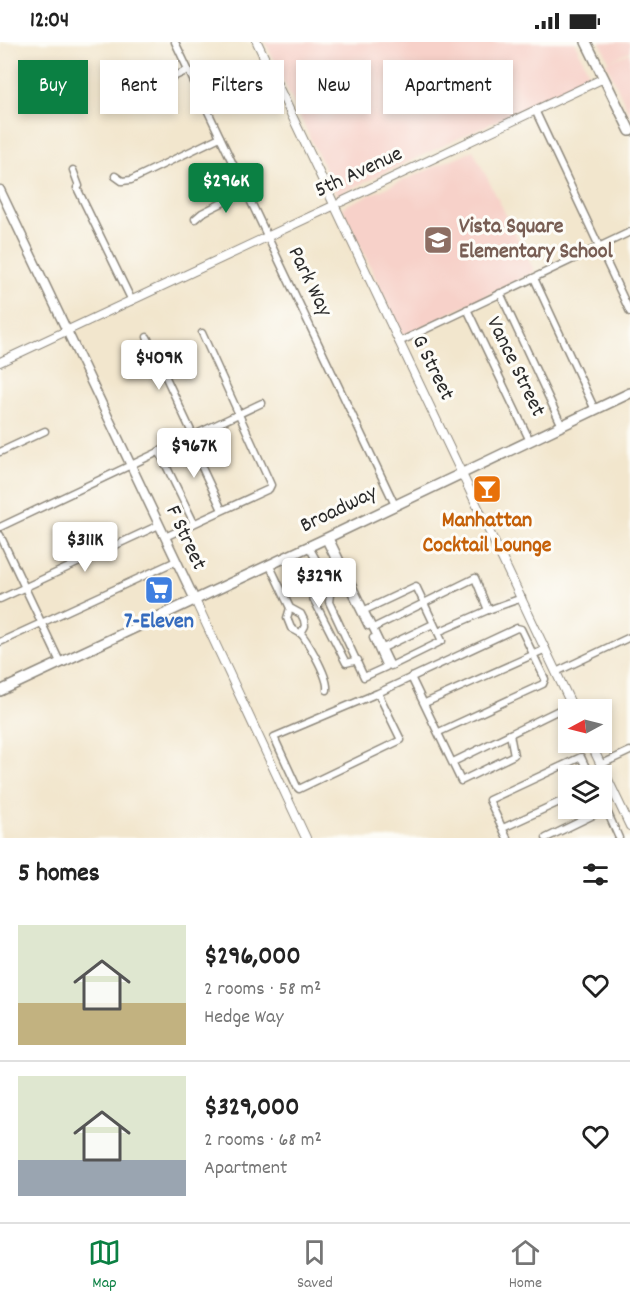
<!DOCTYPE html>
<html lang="en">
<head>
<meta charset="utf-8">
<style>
	:root { --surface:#fff; --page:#f6f6f6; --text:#222; --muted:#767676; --line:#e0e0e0; --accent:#0b8043 }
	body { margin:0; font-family:Dekko,sans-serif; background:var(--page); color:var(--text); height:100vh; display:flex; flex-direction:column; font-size:22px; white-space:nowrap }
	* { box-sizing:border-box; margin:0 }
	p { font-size:20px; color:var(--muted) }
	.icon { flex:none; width:33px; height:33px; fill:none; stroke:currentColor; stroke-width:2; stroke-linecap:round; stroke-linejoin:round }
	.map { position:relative; height:796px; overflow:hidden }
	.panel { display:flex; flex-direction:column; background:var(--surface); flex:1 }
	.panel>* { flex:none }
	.guide { position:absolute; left:18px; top:18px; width:594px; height:54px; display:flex; gap:12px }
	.needle { width:39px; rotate:263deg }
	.tools { position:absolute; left:558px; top:657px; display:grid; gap:12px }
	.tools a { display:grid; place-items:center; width:54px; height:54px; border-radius:0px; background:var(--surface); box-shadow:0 3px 9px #0003; font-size:30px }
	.price { position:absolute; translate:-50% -51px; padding:0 14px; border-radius:6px; background:#fff; color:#222; font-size:20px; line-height:39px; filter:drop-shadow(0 2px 3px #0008) }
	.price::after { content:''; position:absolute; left:50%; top:36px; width:18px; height:14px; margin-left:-9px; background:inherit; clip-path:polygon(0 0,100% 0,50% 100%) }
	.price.current { background:var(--accent); color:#fff }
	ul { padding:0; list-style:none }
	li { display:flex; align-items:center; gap:18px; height:150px; padding:0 18px }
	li+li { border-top:2px solid var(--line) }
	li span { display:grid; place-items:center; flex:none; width:168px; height:120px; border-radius:0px; color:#555 }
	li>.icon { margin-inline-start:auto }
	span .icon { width:72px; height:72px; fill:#fffc; stroke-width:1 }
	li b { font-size:26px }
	h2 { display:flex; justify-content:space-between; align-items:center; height:72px; padding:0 18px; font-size:26px }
	.tag { padding:0 21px; border-radius:0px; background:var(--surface); box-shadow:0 3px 9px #0003; font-size:21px; line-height:54px }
	.tag.current { background:var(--accent); color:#fff }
	.status { display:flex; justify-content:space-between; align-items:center; height:42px; padding:0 30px; background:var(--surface); direction:ltr }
	.status svg { height:16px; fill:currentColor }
	.dock { display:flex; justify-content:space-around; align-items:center; height:84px; border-top:2px solid var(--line); background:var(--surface); font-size:16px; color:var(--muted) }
	.dock a { display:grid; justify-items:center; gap:3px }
	.dock .current { color:var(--accent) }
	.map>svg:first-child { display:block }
</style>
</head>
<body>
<div class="status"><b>12:04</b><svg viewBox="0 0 49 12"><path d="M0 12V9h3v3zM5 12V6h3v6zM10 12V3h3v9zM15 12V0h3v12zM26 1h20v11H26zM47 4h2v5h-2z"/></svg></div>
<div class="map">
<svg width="630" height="796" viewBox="0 0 630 796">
	<rect width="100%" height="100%" fill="#fdfcf7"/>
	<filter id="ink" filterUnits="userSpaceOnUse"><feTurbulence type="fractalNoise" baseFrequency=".0167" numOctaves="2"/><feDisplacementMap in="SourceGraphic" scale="12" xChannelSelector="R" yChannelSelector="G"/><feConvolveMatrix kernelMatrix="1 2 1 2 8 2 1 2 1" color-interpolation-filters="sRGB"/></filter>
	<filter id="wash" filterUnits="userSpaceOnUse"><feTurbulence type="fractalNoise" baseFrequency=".008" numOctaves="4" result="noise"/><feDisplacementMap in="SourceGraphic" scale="24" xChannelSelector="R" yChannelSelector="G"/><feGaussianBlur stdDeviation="1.35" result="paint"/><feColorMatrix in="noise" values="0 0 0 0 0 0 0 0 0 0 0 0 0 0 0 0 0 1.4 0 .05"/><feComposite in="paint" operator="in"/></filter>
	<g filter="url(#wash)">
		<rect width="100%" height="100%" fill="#f2e6cd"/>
		<g fill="#f7d1c9">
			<path d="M265,0H575L588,29L586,37L337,153Z"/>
			<path d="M600,0H630V9L609,19L630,11V73L606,21L609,19Z"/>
			<path d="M473,108L535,230L403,294L342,165Z"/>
		</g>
	</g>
	<g filter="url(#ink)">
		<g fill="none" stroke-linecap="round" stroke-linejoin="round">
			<g stroke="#8e887c" stroke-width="9">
				<g id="minor">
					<path d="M175,0L395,463"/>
					<path d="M127,57L188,28"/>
					<path d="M535,68L630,270"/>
					<path d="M73,128L79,144L77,146L132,259"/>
					<path d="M115,134L122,139L131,138L220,95"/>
					<path d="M195,177L202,171L246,149"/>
					<path d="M534,236L595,368"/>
					<path d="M500,251L562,384"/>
					<path d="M467,267L530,399"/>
					<path d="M147,295L193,393"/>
					<path d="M399,300L630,190"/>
					<path d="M188,396L222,468"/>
					<path d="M159,409L194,481"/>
					<path d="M0,410L45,389"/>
					<path d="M0,485L262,361"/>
					<path d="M0,493L60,620"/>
					<path d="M165,495L269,447L271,443L202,291"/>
					<path d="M329,495L391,624L442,599L416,544L365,568"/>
					<path d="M325,497L368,584"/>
					<path d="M309,505L331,545L329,560L364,635L386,625L373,596"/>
					<path d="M291,513L346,621L358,618"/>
					<path d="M269,522L290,566L301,572L304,578L305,584L301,591"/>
					<path d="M0,557L159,483"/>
					<path d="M290,566L287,576L291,586C295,589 300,590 303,594C310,604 329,636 327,648"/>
					<path d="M373,586L475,536L488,568"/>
					<path d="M438,590L488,568L522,556"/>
					<path d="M0,600L176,519"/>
					<path d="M383,606L433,582"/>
					<path d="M556,630L630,595"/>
					<path d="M411,635L461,739L514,713L510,692"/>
					<path d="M378,651L401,698L299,747L297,745L274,695L378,651L517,586L521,587L545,637L543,642L439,690"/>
					<path d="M425,661L546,607"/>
					<path d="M453,720L561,667"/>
					<path d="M600,723L630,709"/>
					<path d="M602,758L619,796"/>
					<path d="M503,786L568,756"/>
					<path d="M507,796L489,758L581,715L590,734"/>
					<path d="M546,796L606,767"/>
				</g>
			</g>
			<g stroke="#8e887c" stroke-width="10">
				<g id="tertiary">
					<path d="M257,0L574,668"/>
					<path d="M341,160L604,36"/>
					<path d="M0,320L335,163"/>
					<path d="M195,558L306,796"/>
					<path d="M590,700L630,784"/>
				</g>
			</g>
			<g stroke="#8e887c" stroke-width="11">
				<path id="secondary" d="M0,148L195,558"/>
			</g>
			<g stroke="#8e887c" stroke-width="12">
				<g id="primary">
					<path d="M586,0L630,89"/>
					<path d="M0,649L329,495L630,351"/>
				</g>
			</g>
			<use href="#minor" stroke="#fff" stroke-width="6"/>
			<use href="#tertiary" stroke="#fff" stroke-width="8"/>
			<use href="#secondary" stroke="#fff" stroke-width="8"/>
			<use href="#primary" stroke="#fff" stroke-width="9"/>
		</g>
	</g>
	<defs>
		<g id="school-square" transform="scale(1.5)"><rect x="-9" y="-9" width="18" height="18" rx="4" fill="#8d6e63" stroke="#fdfcf7"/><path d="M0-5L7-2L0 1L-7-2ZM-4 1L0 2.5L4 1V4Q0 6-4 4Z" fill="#fff"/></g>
		<g id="bar-square" transform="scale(1.5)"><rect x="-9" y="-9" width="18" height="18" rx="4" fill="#e8710a" stroke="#fdfcf7"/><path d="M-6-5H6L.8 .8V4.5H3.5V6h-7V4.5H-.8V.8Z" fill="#fff"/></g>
		<g id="supermarket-square" transform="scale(1.5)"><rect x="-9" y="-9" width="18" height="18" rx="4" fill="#3f7fe0" stroke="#fdfcf7"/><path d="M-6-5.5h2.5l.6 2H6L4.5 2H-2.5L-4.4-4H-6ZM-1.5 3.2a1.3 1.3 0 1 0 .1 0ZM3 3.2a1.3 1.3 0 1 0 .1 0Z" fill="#fff"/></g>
	</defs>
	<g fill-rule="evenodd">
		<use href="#school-square" x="438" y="198"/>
		<use href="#bar-square" x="487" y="447"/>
		<use href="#supermarket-square" x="159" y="548"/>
	</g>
	<g text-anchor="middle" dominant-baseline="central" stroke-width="6" stroke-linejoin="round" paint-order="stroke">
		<g font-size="22" fill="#2b2b2b" stroke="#fdfcf7">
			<text transform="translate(359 131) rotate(-25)">5th Avenue</text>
			<text transform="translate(309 240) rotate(64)">Park Way</text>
			<text transform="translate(515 325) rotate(64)">Vance Street</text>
			<text transform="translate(432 326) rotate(64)">G Street</text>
			<text transform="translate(339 468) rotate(-26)">Broadway</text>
			<text transform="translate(185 496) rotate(65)">F Street</text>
		</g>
		<g font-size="22" font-weight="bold" fill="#785e54" stroke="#fdfcf7" text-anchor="start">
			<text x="459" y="185">Vista Square<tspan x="459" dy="25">Elementary School</tspan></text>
		</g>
		<g font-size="22" font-weight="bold" fill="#c56008" stroke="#fdfcf7">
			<text x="487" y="479">Manhattan<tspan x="487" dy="25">Cocktail Lounge</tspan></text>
		</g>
		<g font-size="22" font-weight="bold" fill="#366cbe" stroke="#fdfcf7">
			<text x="159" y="580">7-Eleven</text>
		</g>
	</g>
</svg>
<div class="tools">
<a><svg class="needle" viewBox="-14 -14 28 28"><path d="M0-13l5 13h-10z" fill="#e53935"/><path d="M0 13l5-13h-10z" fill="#767676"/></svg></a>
<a><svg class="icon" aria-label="layers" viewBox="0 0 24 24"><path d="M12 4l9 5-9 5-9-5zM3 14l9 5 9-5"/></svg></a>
</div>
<b class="price current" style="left:226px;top:172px">$296K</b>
<b class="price" style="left:159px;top:349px">$409K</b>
<b class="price" style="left:194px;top:437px">$967K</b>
<b class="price" style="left:85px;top:531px">$311K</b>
<b class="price" style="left:319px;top:567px">$329K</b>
<div class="guide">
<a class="tag current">Buy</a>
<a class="tag">Rent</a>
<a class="tag">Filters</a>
<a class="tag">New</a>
<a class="tag">Apartment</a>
</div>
</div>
<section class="panel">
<h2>5 homes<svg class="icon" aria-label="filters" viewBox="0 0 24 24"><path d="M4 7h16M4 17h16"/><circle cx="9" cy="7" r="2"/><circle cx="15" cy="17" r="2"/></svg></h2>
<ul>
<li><span style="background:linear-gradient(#dfe7d0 65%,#c2b280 0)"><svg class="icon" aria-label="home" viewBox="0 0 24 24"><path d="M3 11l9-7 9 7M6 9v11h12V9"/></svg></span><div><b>$296,000</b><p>2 rooms · 58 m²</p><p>Hedge Way</p></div><svg class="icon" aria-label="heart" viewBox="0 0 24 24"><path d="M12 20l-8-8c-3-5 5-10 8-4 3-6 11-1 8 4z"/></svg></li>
<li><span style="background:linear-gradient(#dfe7d0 70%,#9aa5b1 0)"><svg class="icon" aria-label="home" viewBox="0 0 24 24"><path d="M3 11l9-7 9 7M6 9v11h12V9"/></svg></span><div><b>$329,000</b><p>2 rooms · 68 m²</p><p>Apartment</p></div><svg class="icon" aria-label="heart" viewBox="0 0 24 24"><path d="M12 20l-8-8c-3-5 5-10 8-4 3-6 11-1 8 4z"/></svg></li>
</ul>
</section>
<nav class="dock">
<a class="current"><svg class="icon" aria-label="map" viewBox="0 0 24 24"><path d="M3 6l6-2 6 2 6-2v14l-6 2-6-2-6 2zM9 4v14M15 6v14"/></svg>Map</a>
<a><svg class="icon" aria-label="saved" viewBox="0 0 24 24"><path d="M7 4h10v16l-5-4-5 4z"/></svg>Saved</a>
<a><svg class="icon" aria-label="home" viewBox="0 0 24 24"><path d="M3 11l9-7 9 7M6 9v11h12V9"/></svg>Home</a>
</nav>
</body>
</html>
